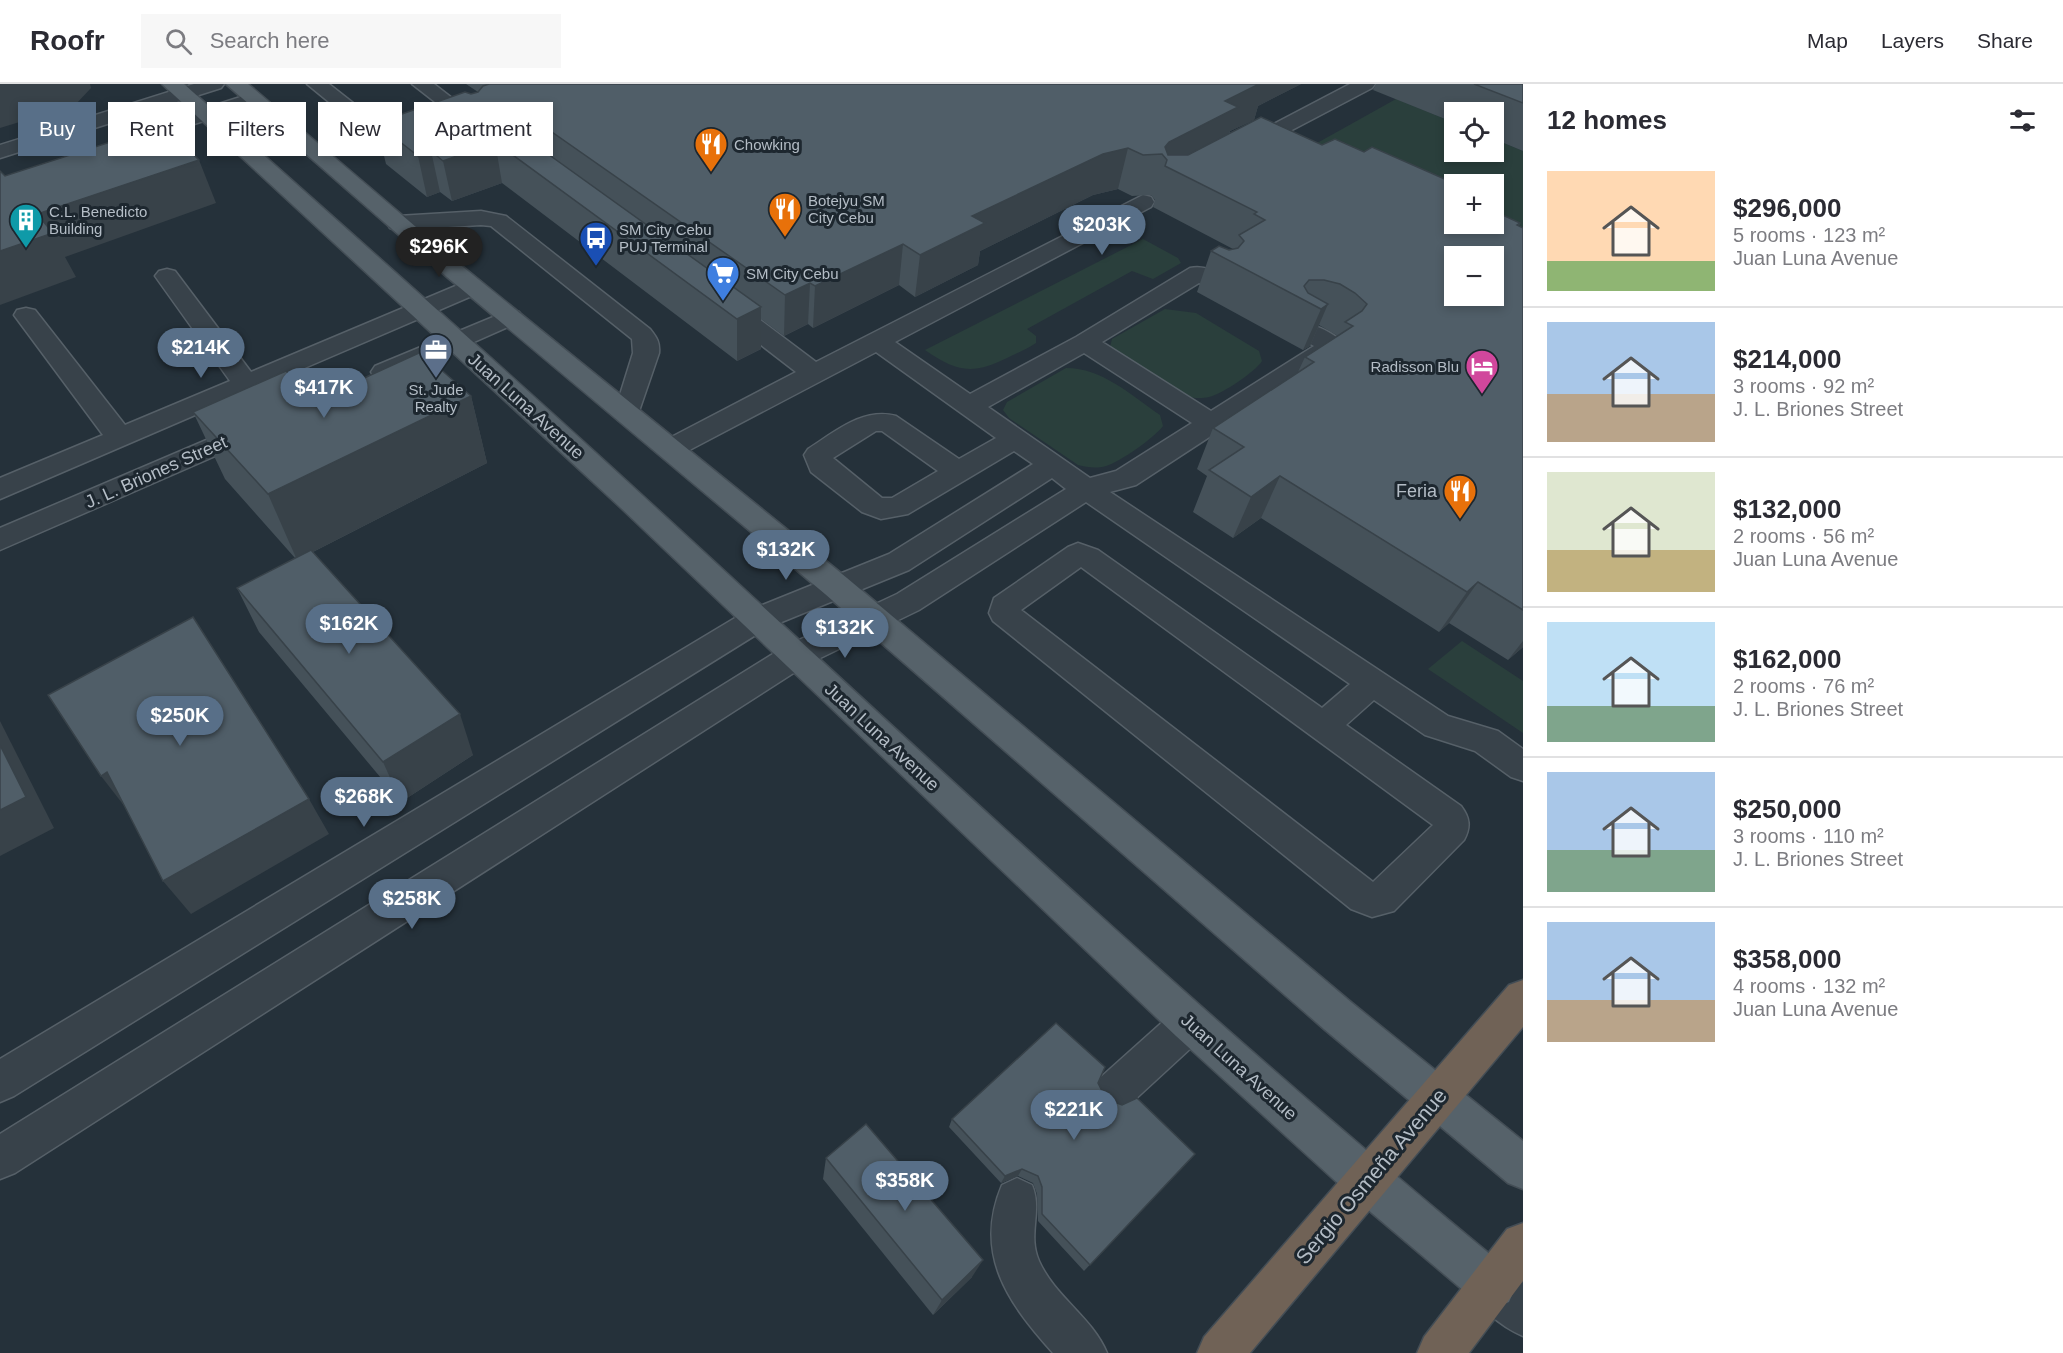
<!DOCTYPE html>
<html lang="en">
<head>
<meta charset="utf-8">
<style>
	:root { --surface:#fff; --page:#f7f7f7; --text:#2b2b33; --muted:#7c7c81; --line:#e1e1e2; --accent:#586f88 }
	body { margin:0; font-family:Arial,sans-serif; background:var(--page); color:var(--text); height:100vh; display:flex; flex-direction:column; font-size:22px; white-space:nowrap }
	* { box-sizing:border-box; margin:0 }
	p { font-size:20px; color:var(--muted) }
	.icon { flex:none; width:33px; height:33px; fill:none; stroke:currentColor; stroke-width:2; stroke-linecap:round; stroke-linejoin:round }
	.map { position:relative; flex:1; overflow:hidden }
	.panel { display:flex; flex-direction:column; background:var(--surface); width:540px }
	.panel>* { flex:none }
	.guide { position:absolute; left:18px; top:18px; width:570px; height:54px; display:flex; gap:12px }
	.controls { position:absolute; left:1444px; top:18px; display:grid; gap:12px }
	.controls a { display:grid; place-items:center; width:60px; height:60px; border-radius:0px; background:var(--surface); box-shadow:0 3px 9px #0003; font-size:30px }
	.price { position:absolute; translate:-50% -51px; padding:0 14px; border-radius:21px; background:var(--accent); color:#fff; font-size:20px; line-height:39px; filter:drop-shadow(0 2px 3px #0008) }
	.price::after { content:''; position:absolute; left:50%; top:36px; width:18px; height:14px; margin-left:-9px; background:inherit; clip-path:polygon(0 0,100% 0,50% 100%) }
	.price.on { background:#222; color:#fff }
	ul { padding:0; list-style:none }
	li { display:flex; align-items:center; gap:18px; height:150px; padding:0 24px }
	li+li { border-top:2px solid var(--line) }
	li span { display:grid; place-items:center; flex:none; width:168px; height:120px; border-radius:0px; color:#555 }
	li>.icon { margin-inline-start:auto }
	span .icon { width:72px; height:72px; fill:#fffc; stroke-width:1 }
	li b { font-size:26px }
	h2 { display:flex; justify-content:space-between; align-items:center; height:72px; padding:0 24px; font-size:26px }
	.tag { padding:0 21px; border-radius:0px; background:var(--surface); box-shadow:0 3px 9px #0003; font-size:21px; line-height:54px }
	.tag.on { background:var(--accent); color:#fff }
	header { display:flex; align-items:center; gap:36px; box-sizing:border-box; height:84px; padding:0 30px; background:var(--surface); border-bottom:2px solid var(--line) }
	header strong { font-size:28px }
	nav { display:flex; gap:33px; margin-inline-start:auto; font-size:21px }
	.search { width:420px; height:54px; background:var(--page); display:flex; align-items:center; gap:15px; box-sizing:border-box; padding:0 21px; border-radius:0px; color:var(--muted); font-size:22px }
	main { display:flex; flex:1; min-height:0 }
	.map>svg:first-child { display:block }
</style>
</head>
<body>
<header>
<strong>Roofr</strong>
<div class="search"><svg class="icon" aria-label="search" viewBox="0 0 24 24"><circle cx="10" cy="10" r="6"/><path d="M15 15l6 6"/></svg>Search here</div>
<nav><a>Map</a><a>Layers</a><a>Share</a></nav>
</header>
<main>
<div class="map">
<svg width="1523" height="1269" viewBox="0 0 1523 1269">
	<rect width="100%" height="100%" fill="#25313a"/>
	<g fill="#2a3f3c">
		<path d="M1396,15L1455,39V68H1494V55L1523,67V171L1494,140V100H1455V139L1301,68Z"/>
		<path d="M1143,155L1178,174L1181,179L1153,195L1132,187L1027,245L1036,252V259C1027,265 1017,269 1007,274C972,291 957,288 925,266Z"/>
		<path d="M1165,225L1196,229L1259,267L1262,277C1255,288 1222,310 1209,313C1200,315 1193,314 1185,312L1115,270L1110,263L1112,255Z"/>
		<path d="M1066,284C1102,284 1131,311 1160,331L1163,342C1154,354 1120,378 1106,382C1096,385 1087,383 1078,381L1009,334L1003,326L1007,318Z"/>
		<path d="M1462,557L1523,597V649L1428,585Z"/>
	</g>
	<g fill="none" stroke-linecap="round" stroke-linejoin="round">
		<g stroke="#566068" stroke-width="3">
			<g id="minor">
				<path d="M194,0H224L221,4L0,74V61Z"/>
				<path d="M307,0H329L390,48L420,41L427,43L430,47L427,51C412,55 393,63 379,59Z"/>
				<path d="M412,0H434L488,42L485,46H471Z"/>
				<path d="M1350,0H1375L1372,4L1248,69H1234L1231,65L1234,61Z"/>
				<path d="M253,9L260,11L263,15L260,19L129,61H115L112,57L115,53Z"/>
				<path d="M1143,111L1151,113L1154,118L1151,123L895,258L970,310L1076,253L1190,184C1203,181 1219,187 1227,198L1223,203L1215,205L1199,199L1102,258L1211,327L1314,262L1292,250L1289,245L1292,240C1308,236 1335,248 1345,262L1341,267L1136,401L1110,408L1448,632L1498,647L1523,665V697L1511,693L1475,667L1425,651L1374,616L1346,641L1461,722C1470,734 1471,743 1464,756L1394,827L1372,833L1351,825L993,537L989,529L994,514L1068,463L1078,459L1098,466L1322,624L1350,600L1086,418L919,526L806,581L15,1089L0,1095V1050L784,563L897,510L1066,405L1052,394L909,486L767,544L14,1012L0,1018V975L745,528L889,470L1033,380L1014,367L908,430L881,435L862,428L811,388L804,371L808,365C835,348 863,323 896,332L959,375L996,354L876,268L680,371L670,374L660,371L656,365L660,359L796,288L717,227L714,222L717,217L726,215L735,217L816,278ZM1084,269L1192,339L1116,387L1090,394L988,323ZM876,347H882L938,387L892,414H882L833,374ZM1081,483L1433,741L1373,798L1021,526Z"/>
				<path d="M481,127L506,132L650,245C657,254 660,258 659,269L636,336L627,339L618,336L614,330L633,269L632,255L491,142L481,141L398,146L390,144L387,139L390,134L398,132Z"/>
				<path d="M167,185L175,187L251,288L465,198H481L485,203L481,208L0,415V394L103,351L14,231L17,226L26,224L35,226L125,341L230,297L155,192L159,187Z"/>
				<path d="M510,226L519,228L522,233L519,238L393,294L384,296L375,294L371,288L375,282Z"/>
				<path d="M251,337L261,340L264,346L261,352L0,466V444Z"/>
				<path d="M1190,920L1204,926L1210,939L1204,952L1129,1021L1115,1027L1101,1021L1095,1007L1101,993L1176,926Z"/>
				<path d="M1017,1094L1032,1101C1043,1127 1027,1150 1039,1177C1055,1213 1092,1233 1107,1269H1053C1008,1219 973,1170 1002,1101Z"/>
				<path d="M1493,1179L1509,1186L1523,1199V1252C1500,1242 1480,1225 1470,1202L1477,1186Z"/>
			</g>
		</g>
		<g stroke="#444e56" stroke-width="3">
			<g id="major">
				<path d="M162,0H184C337,137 492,273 643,412C928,674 1209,940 1509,1186L1516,1202L1509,1218L1493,1225L1477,1218L1353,1113L1176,952L621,424Z"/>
				<path d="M226,0H248L463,183L847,494L1352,919L1523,1057V1105L1508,1099L1324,945L825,510L447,193Z"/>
			</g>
		</g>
		<g stroke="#434d55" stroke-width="3">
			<g id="highway">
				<path d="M1523,896V943L1250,1269H1197L1204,1253L1509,901Z"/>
				<path d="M1523,1139V1197L1469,1269H1417L1424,1253L1507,1145Z"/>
			</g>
		</g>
		<use href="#minor" fill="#38424a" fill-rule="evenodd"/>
		<use href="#major" fill="#56626a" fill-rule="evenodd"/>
		<use href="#highway" fill="#706256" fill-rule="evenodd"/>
	</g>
	<g fill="#455159">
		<path d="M466,0H1301L1258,22L1254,36L1230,47V50L1455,140L1520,139L1519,142L1523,144V563L1508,576L1449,539L1439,548L1261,434L1233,454L1193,428L1207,392L1197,385L1213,344L1298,288L1305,273L1338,252L1319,241L1310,262L1303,266L1197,208L1211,167L1233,165L1153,123L1155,116L1151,111L1132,112L1118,105L1093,111L980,167L978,181L915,213L899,201L813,244L808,240L784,252L761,235V265L737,277L502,99L452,117L440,108L427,113L386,80L376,39L478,8Z"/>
		<path d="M1376,0H1523V67L1494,55V28H1455V39L1373,6Z"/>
		<path d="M471,312L487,379L313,468L473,671L401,718L259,548L237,504L295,474L225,395L193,328L316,316Z"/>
		<path d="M1098,999L1106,1015L1195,1070L1084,1187L1038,1137L1037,1110L1033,1099L1018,1092L1001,1099L949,1043L952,1035Z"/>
		<path d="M826,1074L972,1193L933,1231L823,1095Z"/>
	</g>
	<g fill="#384249">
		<path d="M0,0H90L91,4L75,21L0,44Z"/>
		<path d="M1252,0H1301L1258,22L1254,36L1230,47L1225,63L1167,76L1165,63L1169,58L1225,17Z"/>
		<path d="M517,28L523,68L504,34Z"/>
		<path d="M495,58L502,99L452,117L443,77Z"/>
		<path d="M1128,64L1118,105L1093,111L980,167L978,181L915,213L920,171L972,132L1103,70Z"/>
		<path d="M431,67L440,108L427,113L418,72Z"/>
		<path d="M199,76L216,119L65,173L76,193L0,221V167L37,130Z"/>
		<path d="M903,160L899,201L813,244L815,202Z"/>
		<path d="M810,199L808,240L784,252L785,211Z"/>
		<path d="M1328,220L1310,262L1303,266L1321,225Z"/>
		<path d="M761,223V265L737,277V235Z"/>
		<path d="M471,312L487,379L297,476L268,410Z"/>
		<path d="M1280,392L1261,434L1233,454L1251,413Z"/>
		<path d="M1478,498L1449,539L1439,548L1467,508Z"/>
		<path d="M1523,557V563L1508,576Z"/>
		<path d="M460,630L473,671L401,718L383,678Z"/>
		<path d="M0,637L54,744L0,772Z"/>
		<path d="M107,688L129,728L101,692Z"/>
		<path d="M309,715L329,750L191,830L163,797Z"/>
		<path d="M1022,1085L1018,1092L1001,1099L1005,1092Z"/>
		<path d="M983,1176L972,1193L933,1231L942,1216Z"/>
	</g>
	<g fill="#505e68" stroke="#384249" stroke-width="1.5" fill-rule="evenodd">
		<path d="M489,0H1259L1225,17L1238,23L1169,58L1165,63L1168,71H1188L1261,33L1322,61L1335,55L1364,68L1372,63L1456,100H1455V140H1494V127L1520,139L1517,141L1523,144V526L1478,498L1467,508L1280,392L1251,413L1209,386L1244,363L1213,344L1314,278L1305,273L1353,242L1345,238L1362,227L1367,220L1355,209L1340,200L1324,196H1309L1304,202L1308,209L1328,220L1321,225L1211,167L1219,162L1229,166L1238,164L1244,157L1239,151L1265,136L1254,130L1257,128L1165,82L1167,76L1162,70L1143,71L1128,64L1103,70L972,132L985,139L920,171L903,160L815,202L810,199L785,211L526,30L517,28L504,34L509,42L761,223L737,235L495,58L443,77L431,67L418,72L376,39L465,8L471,10L478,8L483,2ZM1455,172H1494V212H1455Z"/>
		<path d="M1474,0H1523V19Z"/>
		<path d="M163,41L199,76L37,130L53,149L0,167V87L5,92Z"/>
		<path d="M421,268L471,312L268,410L193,328L286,287L316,316Z"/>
		<path d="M311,466L460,630L383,678L237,504Z"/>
		<path d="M193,533L309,715L163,797L107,688L101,692L48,611Z"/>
		<path d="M0,661L26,713L0,726Z"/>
		<path d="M1056,939L1105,983L1098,999L1106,1015L1122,1021L1137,1014L1195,1070L1090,1181L1042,1130V1103L1038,1092L1022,1085L1005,1092L952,1035Z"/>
		<path d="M866,1040L983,1176L942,1216L826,1074Z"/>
	</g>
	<defs>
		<g id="restaurant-pin" transform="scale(1.725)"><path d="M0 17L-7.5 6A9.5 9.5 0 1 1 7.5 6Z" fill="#e8710a" stroke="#1d272f"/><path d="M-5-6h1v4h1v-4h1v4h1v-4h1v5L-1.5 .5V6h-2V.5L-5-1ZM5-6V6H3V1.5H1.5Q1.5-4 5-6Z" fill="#fff"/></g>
		<g id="building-pin" transform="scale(1.725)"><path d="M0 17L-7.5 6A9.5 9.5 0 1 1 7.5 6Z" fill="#0f9aa8" stroke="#1d272f"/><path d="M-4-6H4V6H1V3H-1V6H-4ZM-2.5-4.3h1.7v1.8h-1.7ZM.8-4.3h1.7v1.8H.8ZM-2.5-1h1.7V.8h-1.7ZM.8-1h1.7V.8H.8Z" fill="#fff"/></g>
		<g id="bus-pin" transform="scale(1.725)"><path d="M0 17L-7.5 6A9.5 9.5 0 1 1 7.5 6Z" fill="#1a4fb4" stroke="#1d272f"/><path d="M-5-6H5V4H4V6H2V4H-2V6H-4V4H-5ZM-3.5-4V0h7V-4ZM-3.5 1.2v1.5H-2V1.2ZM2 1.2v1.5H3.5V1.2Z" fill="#fff"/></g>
		<g id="supermarket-pin" transform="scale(1.725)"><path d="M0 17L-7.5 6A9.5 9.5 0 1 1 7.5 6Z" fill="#3f7fe0" stroke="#1d272f"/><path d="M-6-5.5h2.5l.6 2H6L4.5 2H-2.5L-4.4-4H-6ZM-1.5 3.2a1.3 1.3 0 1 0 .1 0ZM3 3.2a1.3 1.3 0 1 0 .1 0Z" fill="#fff"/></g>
		<g id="office-pin" transform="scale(1.725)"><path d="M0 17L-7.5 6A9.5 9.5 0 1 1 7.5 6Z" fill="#5c6f8a" stroke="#1d272f"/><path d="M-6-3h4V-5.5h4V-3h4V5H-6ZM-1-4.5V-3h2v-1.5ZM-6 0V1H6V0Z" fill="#fff"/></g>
		<g id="hotel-pin" transform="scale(1.725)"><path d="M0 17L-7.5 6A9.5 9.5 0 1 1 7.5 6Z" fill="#d1479c" stroke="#1d272f"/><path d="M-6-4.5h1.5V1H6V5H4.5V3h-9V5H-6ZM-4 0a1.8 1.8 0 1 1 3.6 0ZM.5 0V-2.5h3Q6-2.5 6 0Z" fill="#fff"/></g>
	</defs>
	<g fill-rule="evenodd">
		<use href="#restaurant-pin" x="711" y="60"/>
		<use href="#restaurant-pin" x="785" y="125"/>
		<use href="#building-pin" x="26" y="136"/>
		<use href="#bus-pin" x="596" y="154"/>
		<use href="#supermarket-pin" x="723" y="189"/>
		<use href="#office-pin" x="436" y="266"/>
		<use href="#hotel-pin" x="1482" y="282"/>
		<use href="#restaurant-pin" x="1460" y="407"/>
	</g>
	<g text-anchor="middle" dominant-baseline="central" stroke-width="6" stroke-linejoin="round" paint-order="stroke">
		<g font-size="15" fill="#b4bdc6" stroke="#1d272f" text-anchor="start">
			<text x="734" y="60">Chowking</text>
			<text x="808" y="116">Botejyu SM<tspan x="808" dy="17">City Cebu</tspan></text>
			<text x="49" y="127">C.L. Benedicto<tspan x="49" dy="17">Building</tspan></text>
			<text x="619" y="145">SM City Cebu<tspan x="619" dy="17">PUJ Terminal</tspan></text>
			<text x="746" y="189">SM City Cebu</text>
			<text x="1459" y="282" text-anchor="end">Radisson Blu</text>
			<text x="436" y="305" text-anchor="middle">St. Jude<tspan x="436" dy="17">Realty</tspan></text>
		</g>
		<g font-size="18" fill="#b4bdc6" stroke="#1d272f">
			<text transform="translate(526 322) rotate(42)">Juan Luna Avenue</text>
			<text transform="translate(156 388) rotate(-24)">J. L. Briones Street</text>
			<text transform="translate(882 653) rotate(43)">Juan Luna Avenue</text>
			<text transform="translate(1239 983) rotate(42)">Juan Luna Avenue</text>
		</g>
		<g font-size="18" fill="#b4bdc6" stroke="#1d272f" text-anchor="end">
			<text x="1437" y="407">Feria</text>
		</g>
		<g font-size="21" fill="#b4bdc6" stroke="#1d272f">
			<text transform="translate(1371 1092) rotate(-50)">Sergio Osmeña Avenue</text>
		</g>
	</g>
</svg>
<div class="controls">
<a><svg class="icon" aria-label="locate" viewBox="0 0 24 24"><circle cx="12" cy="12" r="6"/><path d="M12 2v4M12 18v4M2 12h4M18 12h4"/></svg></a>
<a>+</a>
<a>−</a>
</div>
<b class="price" style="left:1102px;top:172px">$203K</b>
<b class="price on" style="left:439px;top:194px">$296K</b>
<b class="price" style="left:201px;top:295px">$214K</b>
<b class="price" style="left:324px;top:335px">$417K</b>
<b class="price" style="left:786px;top:497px">$132K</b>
<b class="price" style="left:349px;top:571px">$162K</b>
<b class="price" style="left:845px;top:575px">$132K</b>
<b class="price" style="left:180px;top:663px">$250K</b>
<b class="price" style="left:364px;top:744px">$268K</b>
<b class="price" style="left:412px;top:846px">$258K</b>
<b class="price" style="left:1074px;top:1057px">$221K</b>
<b class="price" style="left:905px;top:1128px">$358K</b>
<div class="guide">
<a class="tag on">Buy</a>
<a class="tag">Rent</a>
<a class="tag">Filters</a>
<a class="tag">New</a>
<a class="tag">Apartment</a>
</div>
</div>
<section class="panel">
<h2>12 homes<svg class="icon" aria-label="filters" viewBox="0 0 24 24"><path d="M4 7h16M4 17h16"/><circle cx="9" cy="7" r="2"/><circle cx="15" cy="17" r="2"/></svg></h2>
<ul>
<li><span style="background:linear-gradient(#ffd9b3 75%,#8fb573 0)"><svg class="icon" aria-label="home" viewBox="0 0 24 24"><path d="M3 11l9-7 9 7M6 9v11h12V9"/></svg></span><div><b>$296,000</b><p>5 rooms · 123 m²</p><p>Juan Luna Avenue</p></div></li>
<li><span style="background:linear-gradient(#a9c7e8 60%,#b9a48a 0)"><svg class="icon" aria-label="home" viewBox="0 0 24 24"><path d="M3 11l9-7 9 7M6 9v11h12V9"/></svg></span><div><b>$214,000</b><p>3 rooms · 92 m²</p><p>J. L. Briones Street</p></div></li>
<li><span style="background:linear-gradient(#dfe7d0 65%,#c2b280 0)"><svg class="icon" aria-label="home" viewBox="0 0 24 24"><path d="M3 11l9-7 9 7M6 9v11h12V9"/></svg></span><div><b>$132,000</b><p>2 rooms · 56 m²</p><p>Juan Luna Avenue</p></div></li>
<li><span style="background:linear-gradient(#bfe0f5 70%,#7fa58c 0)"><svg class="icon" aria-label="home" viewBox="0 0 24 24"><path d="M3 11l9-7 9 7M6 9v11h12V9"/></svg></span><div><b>$162,000</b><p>2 rooms · 76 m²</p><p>J. L. Briones Street</p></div></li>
<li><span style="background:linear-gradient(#a9c7e8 65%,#7fa58c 0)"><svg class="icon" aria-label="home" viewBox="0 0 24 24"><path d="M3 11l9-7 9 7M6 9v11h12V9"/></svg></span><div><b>$250,000</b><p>3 rooms · 110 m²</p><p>J. L. Briones Street</p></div></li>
<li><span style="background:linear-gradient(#a9c7e8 65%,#b9a48a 0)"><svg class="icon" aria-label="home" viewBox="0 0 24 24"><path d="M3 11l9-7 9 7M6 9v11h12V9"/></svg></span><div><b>$358,000</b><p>4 rooms · 132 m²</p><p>Juan Luna Avenue</p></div></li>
</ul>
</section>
</main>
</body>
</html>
